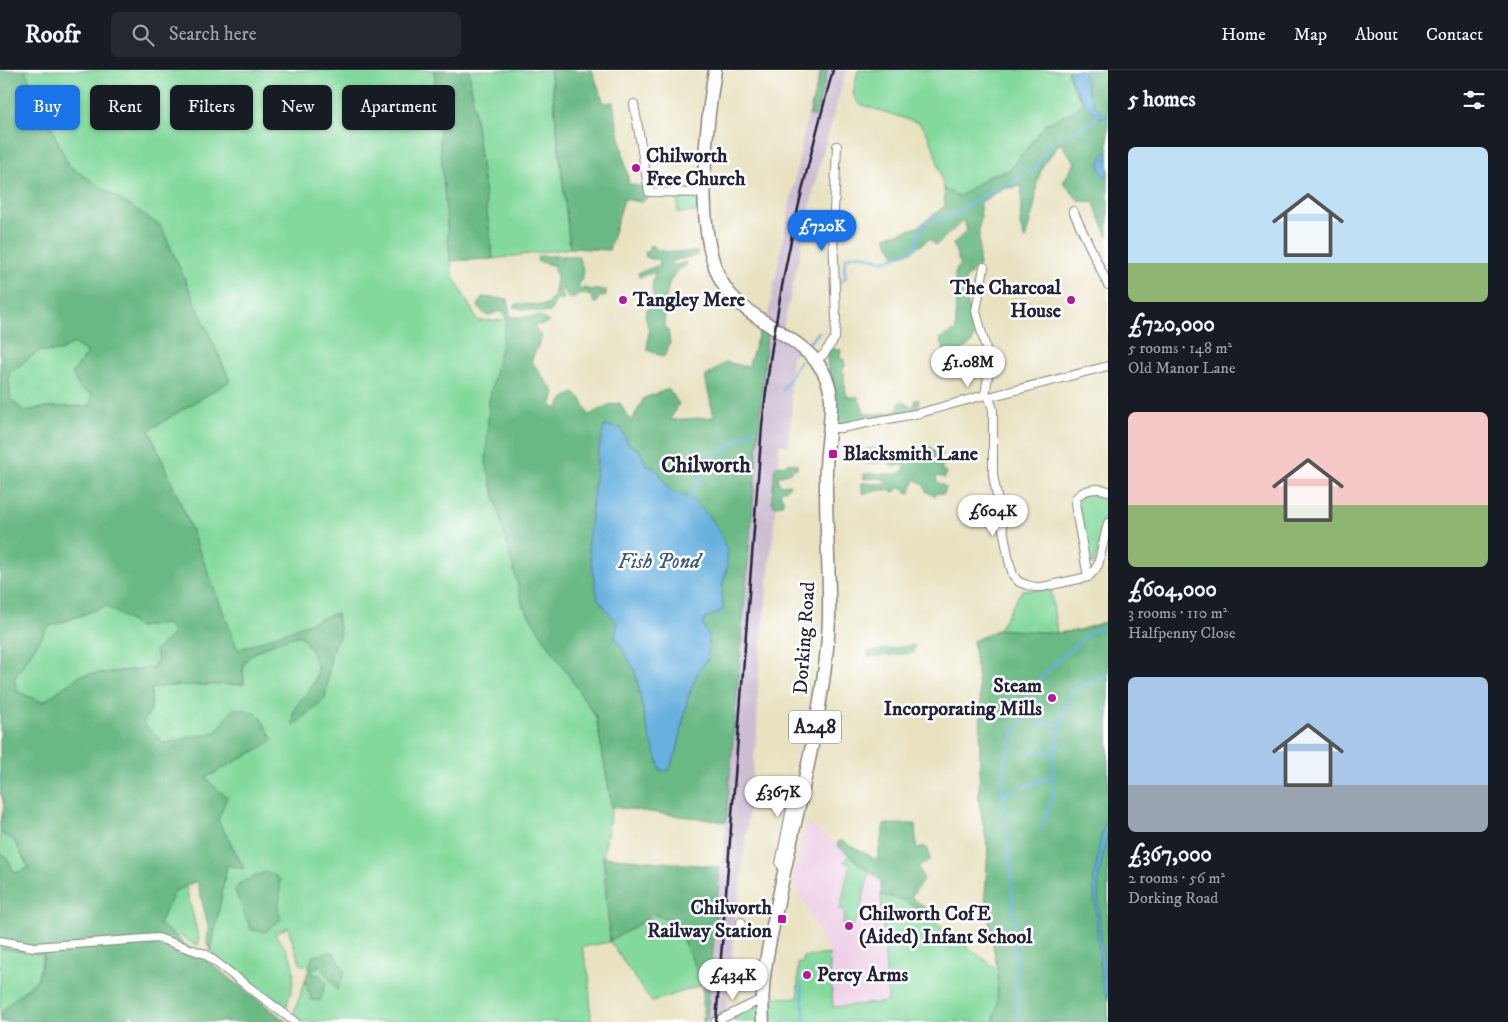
<!DOCTYPE html>
<html lang="en">
<head>
<meta charset="utf-8">
<style>
	:root { --surface:#171b24; --page:#242831; --text:#f1f3f6; --muted:#9ea1a6; --line:#363941; --accent:#1a73e8 }
	body { margin:0; font-family:"IM FELL DW Pica",serif; background:var(--page); color:var(--text); height:100vh; display:flex; flex-direction:column; font-size:19px; white-space:nowrap }
	* { box-sizing:border-box; margin:0 }
	p { font-size:16px; color:var(--muted) }
	.icon { flex:none; width:28px; height:28px; fill:none; stroke:currentColor; stroke-width:2; stroke-linecap:round; stroke-linejoin:round }
	.map { position:relative; flex:1; overflow:hidden }
	.sheet { display:flex; flex-direction:column; background:var(--surface); width:400px }
	.sheet>* { flex:none }
	.guide { position:absolute; left:15px; top:15px; width:475px; height:45px; display:flex; gap:10px }
	.price { position:absolute; translate:-50% -42px; padding:0 11px; border-radius:18px; background:#fff; color:#222; font-size:16px; line-height:32px; filter:drop-shadow(0 1px 2px #0008) }
	.price::after { content:''; position:absolute; left:50%; top:30px; width:15px; height:11px; margin-left:-8px; background:inherit; clip-path:polygon(0 0,100% 0,50% 100%) }
	.price.selected { background:var(--accent); color:#fff }
	ul { padding:0; list-style:none }
	li { display:grid; align-content:center; gap:10px; height:265px; padding:0 20px }
	li span { display:grid; place-items:center; height:155px; border-radius:8px; color:#555 }
	li>.icon { margin-inline-start:auto }
	span .icon { width:90px; height:90px; fill:#fffc; stroke-width:1 }
	li b { font-size:21px }
	h2 { display:flex; justify-content:space-between; align-items:center; height:60px; padding:0 20px; font-size:21px }
	.chip { padding:0 18px; border-radius:8px; background:var(--surface); box-shadow:0 1px 4px #0004; font-size:18px; line-height:45px }
	.chip.selected { background:var(--accent); color:#fff }
	header { display:flex; align-items:center; gap:30px; box-sizing:border-box; height:70px; padding:0 25px; background:var(--surface); border-bottom:1px solid var(--line) }
	header strong { font-size:24px }
	nav { display:flex; gap:28px; margin-inline-start:auto; font-size:18px }
	.search { width:350px; height:45px; background:var(--page); display:flex; align-items:center; gap:12px; box-sizing:border-box; padding:0 18px; border-radius:8px; color:var(--muted); font-size:19px }
	main { display:flex; flex:1; min-height:0 }
	.map>svg:first-child { display:block }
</style>
</head>
<body>
<header>
<strong>Roofr</strong>
<div class="search"><svg class="icon" aria-label="search" viewBox="0 0 24 24"><circle cx="10" cy="10" r="6"/><path d="M15 15l6 6"/></svg>Search here</div>
<nav><a>Home</a><a>Map</a><a>About</a><a>Contact</a></nav>
</header>
<main>
<div class="map">
<svg width="1108" height="952" viewBox="0 0 1108 952">
	<rect width="100%" height="100%" fill="#fff"/>
	<filter id="ink" filterUnits="userSpaceOnUse"><feTurbulence type="fractalNoise" baseFrequency=".02" numOctaves="2"/><feDisplacementMap in="SourceGraphic" scale="10" xChannelSelector="R" yChannelSelector="G"/><feConvolveMatrix kernelMatrix="1 2 1 2 8 2 1 2 1" color-interpolation-filters="sRGB"/></filter>
	<filter id="wash" filterUnits="userSpaceOnUse"><feTurbulence type="fractalNoise" baseFrequency=".0096" numOctaves="4" result="noise"/><feDisplacementMap in="SourceGraphic" scale="20" xChannelSelector="R" yChannelSelector="G"/><feGaussianBlur stdDeviation="1.12" result="paint"/><feColorMatrix in="noise" values="0 0 0 0 0 0 0 0 0 0 0 0 0 0 0 0 0 1.4 0 .05"/><feComposite in="paint" operator="in"/></filter>
	<g filter="url(#wash)">
		<rect width="100%" height="100%" fill="#e8e2c1"/>
		<path fill="#efd0e7" d="M807,751L881,811L888,933L833,937L829,884L793,811Z"/>
		<path fill="#cdbed3" d="M820,0H849L845,4L818,102L782,263L783,271L801,282L792,286L790,318L792,337L788,375H779L775,447L759,592L757,662L738,839H735L732,883L725,952H707L714,865L726,752L768,245L807,49Z"/>
		<g fill="#83d99c" stroke="#527e6c">
			<path d="M25,0H434L452,204L478,251L507,250L489,331L523,536L596,647L612,737L603,787L610,871L654,845L674,851L704,914L652,932L610,872L582,877L589,906L591,950L584,952H302L293,945L310,897L300,894L288,857L275,864C280,871 287,879 290,887C298,903 291,922 286,938L215,888L211,882L227,795L244,798L218,750L205,708L260,678L216,662L164,673L143,652L151,640V619L163,616L244,614C244,608 242,599 244,594C251,579 285,569 300,565C314,583 324,599 310,619L325,629L332,579L340,565L337,544L238,580L186,446L149,360L230,311L162,158L69,96Z"/>
			<path d="M469,0H550L570,178L493,189Z"/>
			<path d="M858,0H1067L1073,18L1084,33L1073,41L1046,54L1010,100L990,105L960,126L944,119C938,97 935,69 919,53L859,34L853,24Z"/>
			<path d="M697,126L698,142L678,143L677,127Z"/>
			<path d="M73,273L88,283L92,324L90,336L50,337L24,341L10,328L9,303L39,281H61Z"/>
			<path d="M1098,422C1107,425 1108,428 1108,437L1094,494H1090L1078,432C1083,424 1089,423 1098,422Z"/>
			<path d="M1022,520H1051L1057,563L1076,561L1108,551V952H771L769,927L798,928V893H803V887L829,884L833,937L888,932L881,825L905,830L997,899L985,826L988,779L979,731L981,635L973,571L999,559Z"/>
			<path d="M107,536L139,557L167,554L174,563L155,580L158,589L152,598L81,605L43,632L18,622L14,609L48,557Z"/>
			<path d="M0,763L14,770L29,799L15,803L6,787L0,784Z"/>
			<path d="M849,785L869,802L859,845L852,856L848,857L843,854L845,841L840,839L850,795L844,792Z"/>
			<path d="M186,816L199,870L198,875L193,874L180,865L177,867L159,854L175,821Z"/>
			<path d="M0,879L44,883L37,909L9,934L0,948Z"/>
			<path d="M762,929L763,952H737L733,947Z"/>
		</g>
		<g fill="#6ab984" stroke="#466e60" fill-rule="evenodd">
			<path d="M0,0H25L69,96L161,156L230,311L149,360L186,446L238,580L336,543L340,565L332,579L325,629L293,656L294,639L315,612L318,599L310,577L300,565C286,569 250,579 244,594C242,599 244,609 244,614L163,616L151,619V640L143,652L164,673L216,662L233,639C262,639 260,647 273,670L260,678L205,708L227,727L218,750L244,799L227,795L211,882L207,874L208,856L197,811L175,821L159,854L287,952H137L133,944L116,952H0C0,934 25,923 36,911C41,905 42,892 44,884L0,879V784L6,787L15,803L29,798L14,770L0,763V753L4,738L2,725H0ZM73,273L88,283L72,303L80,319L92,324L90,336L50,337L23,341L10,328L9,303L39,281H61ZM106,536L139,557L167,554L174,563L155,580L158,589L152,598L81,605L43,632L18,622L14,609L48,557Z"/>
			<path d="M434,0H469L493,189L450,191Z"/>
			<path d="M551,0H592L604,33L613,32L629,114L640,116L653,124L641,132L624,129L609,180L570,178Z"/>
			<path d="M821,0H828L815,47L809,45Z"/>
			<path d="M1067,0H1108V167L1093,132L1079,131L1063,112L1075,93L1060,73L1043,95L1037,112L1035,133L1025,170L1020,156L1022,116L1001,119L980,133L981,150L979,156V195L966,209V228L976,263L971,274L947,289L940,269L956,260L955,203L960,194L953,174L967,160L964,150L936,175L929,169L911,182L895,185L885,167L918,157L945,136L944,119L960,126L990,105L1010,100L1046,54L1073,41L1084,34L1073,18Z"/>
			<path d="M653,175L657,180L671,182H698V185L672,191L674,196L686,192V196C670,203 667,216 666,232L670,235L669,243L666,244L664,250V257L668,259L670,273L664,287L647,280L649,261L645,245L647,239L654,236L656,230C649,220 653,213 655,202L639,207L638,203L660,195L659,189H651L646,187L645,182L649,181V176Z"/>
			<path d="M538,186H578L582,196L584,203L578,217L593,220H606V225L599,227L597,233H594L591,226L579,223L575,228H568L563,219L560,220L564,229L562,231L556,230L550,242L544,243L513,237L516,234L545,235L555,225V214L557,206L554,200L555,196L537,191Z"/>
			<path d="M482,227L508,229L510,247L540,246L549,252L542,255H534L537,261L542,267L531,291L555,323L551,335L557,339L564,328L574,323L581,329L589,345L608,335L620,333L631,352L644,328L669,319L679,334L670,350L714,347L705,307L726,292L748,297L760,260L767,264L726,752L612,737L596,647L523,536L486,393L489,331L507,250L500,241L487,246L478,237ZM605,356L621,358L628,374L639,380L643,387L646,396L652,397L658,401L669,420L689,428L727,497L722,517L723,540L714,545L705,548L703,555L708,564L707,590L698,602L688,627L677,681L646,655L635,601L622,578L615,568L617,553L595,415L598,383Z"/>
			<path d="M827,278L841,280L840,288L844,290L845,295L842,302L845,303C842,310 847,318 846,325L850,327H858L865,344L891,343L899,337V333L902,331L912,337L914,335L915,330H919L918,341L840,356L839,352L835,345L828,298L827,287L825,285Z"/>
			<path d="M928,377H931L935,383H942L943,385L934,390L937,395L944,392L945,395L941,397V399L946,402L945,408L938,406L936,409L938,413L946,417L944,424L937,423L934,426L926,421L924,415L915,409L910,423L908,424L904,418H897V420L893,422C882,416 873,424 862,423V413L885,414L888,413V411L879,408L864,409V404H898L902,402L906,395L890,396L889,390L898,389L902,386L906,388L925,386L928,383Z"/>
			<path d="M866,378H881L882,393L864,394L862,383Z"/>
			<path d="M787,393L797,394V399L794,398L792,401L779,406L778,412L782,415L790,414C788,418 787,420 782,420L780,423L784,431L781,435L775,436C770,432 772,427 773,422C772,417 774,414 774,409C775,401 771,393 785,396Z"/>
			<path d="M1108,551V952H993L997,937L998,900L985,826L988,779L979,731L981,635L973,571L999,559L1057,563L1076,561Z"/>
			<path d="M914,575V583L868,587V582Z"/>
			<path d="M884,754H915L917,780L924,776L928,779L930,789L918,797L924,809L911,827L928,840L924,845L905,830L881,825V811L837,775L840,770L877,790Z"/>
			<path d="M603,787L720,797L707,948L705,952H703V914L674,851L653,843L636,856L610,871Z"/>
			<path d="M267,801L280,809V829L278,841L281,849L265,862L251,860L235,821L240,813Z"/>
			<path d="M333,881L345,902L337,920L324,901L322,895L312,899L314,905L319,904L326,913L320,931L312,930L305,911L313,886Z"/>
		</g>
		<g fill="#67b1df" stroke="#446a8d">
			<path d="M1068,0H1082C1086,12 1091,38 1103,44L1108,43V47H1098C1082,31 1076,21 1068,0Z"/>
			<path d="M1108,81V108C1095,101 1099,90 1108,81Z"/>
			<path d="M604,356L621,358L628,374L639,380L643,387L646,396L652,397L658,401L669,420L689,428L705,442L717,457L727,481V497L722,517L723,540L714,545L705,548L703,555L708,564L709,573L707,590L698,602L688,627L677,681L669,700L661,701L646,655L635,601L622,578L615,568L617,553L598,529L588,474L598,383Z"/>
			<path d="M1108,748C1108,773 1098,797 1098,821C1098,847 1102,873 1104,899C1105,910 1108,919 1108,930L1103,918L1101,907L1094,819V808L1102,763L1104,756Z"/>
		</g>
		<g fill="none" stroke-linecap="round" stroke-linejoin="round">
			<g stroke="#67b1df" stroke-width="2.5">
				<path d="M1067,66L1095,51L1097,45"/>
				<path d="M841,212L846,207L844,198L846,188C864,179 870,192 886,190C894,189 909,181 916,177L918,163L924,155L934,147L942,150L962,141L963,137C977,132 989,122 1002,115L1004,117L1038,97L1042,85L1060,68"/>
				<path d="M809,273L819,262"/>
				<path d="M783,320L799,292"/>
				<path d="M689,428L699,413L704,397L712,387L756,359"/>
				<path d="M1036,653L1060,655"/>
				<path d="M1030,683L1055,680"/>
				<path d="M1021,718L1053,705L1055,680L1070,621L1108,604"/>
				<path d="M1004,724L1015,720"/>
				<path d="M1041,758L1052,730L1053,705"/>
				<path d="M801,912L805,952"/>
				<path d="M1019,952L1010,784L1002,708L1005,690L1013,666L1021,651L1028,627L1043,605L1091,561L1108,557"/>
			</g>
		</g>
	</g>
	<g filter="url(#ink)">
		<g fill="none" stroke-linecap="round" stroke-linejoin="round">
			<g stroke="#85827e" stroke-width="10">
				<g id="street">
					<path d="M634,34L649,122L705,123"/>
					<path d="M1073,141L1108,215"/>
					<path d="M984,197L976,241L990,294L985,325"/>
					<path d="M816,291L824,284L835,268L836,249L833,162L837,76"/>
					<path d="M989,327L993,340V405L1009,491L1013,505L1019,512L1027,515L1035,517H1042L1088,507L1094,501L1098,495L1108,453"/>
					<path d="M829,358H841L920,343L985,325L989,327L1108,296"/>
					<path d="M1088,507L1075,434L1076,428C1083,419 1098,417 1108,421"/>
					<path d="M780,794L794,723L802,720"/>
					<path d="M741,852L740,860L771,865"/>
					<path d="M0,871L34,877L158,868L205,884L295,952"/>
					<path d="M739,894V903L764,905"/>
					<path d="M738,914L739,903"/>
					<path d="M715,952L762,929"/>
				</g>
			</g>
			<g stroke="#85827e" stroke-width="15">
				<path id="primary" d="M715,0C706,56 692,171 726,219C756,260 828,271 831,329C832,353 826,377 826,400C825,449 830,498 829,547C828,581 823,615 817,648C806,713 788,777 776,842C768,878 760,914 763,952"/>
			</g>
			<use href="#street" stroke="#fff" stroke-width="8"/>
			<use href="#primary" stroke="#fff" stroke-width="12"/>
			<path stroke="#22223b" stroke-width="2.5" d="M716,952L762,356C766,324 769,291 775,259C788,171 810,85 833,0"/>
		</g>
	</g>
	<g fill="#b5179e" stroke="#fff" stroke-width="2">
		<circle cx="636" cy="98" r="5"/>
		<circle cx="623" cy="230" r="5"/>
		<circle cx="1071" cy="230" r="5"/>
		<rect x="828" y="379" width="10" height="10" rx="2.5"/>
		<circle cx="1052" cy="628" r="5"/>
		<rect x="777" y="844" width="10" height="10" rx="2.5"/>
		<circle cx="849" cy="856" r="5"/>
		<circle cx="807" cy="905" r="5"/>
	</g>
	<g text-anchor="middle" dominant-baseline="central" stroke-width="5" stroke-linejoin="round" paint-order="stroke">
		<rect fill="#fff" stroke="#646476" stroke-width="1" x="789" y="640.5" width="52" height="33" rx="4"/>
		<g font-size="19" font-weight="bold" fill="#22223b">
			<text x="815" y="657">A248</text>
		</g>
		<g font-size="20" font-weight="bold" fill="#22223b" stroke="#fff" text-anchor="start">
			<text x="646" y="86">Chilworth<tspan x="646" dy="23">Free Church</tspan></text>
			<text x="1061" y="218" text-anchor="end">The Charcoal<tspan x="1061" dy="23">House</tspan></text>
			<text x="633" y="230">Tangley Mere</text>
			<text x="843" y="384">Blacksmith Lane</text>
			<text x="1042" y="616" text-anchor="end">Steam<tspan x="1042" dy="23">Incorporating Mills</tspan></text>
			<text x="772" y="838" text-anchor="end">Chilworth<tspan x="772" dy="23">Railway Station</tspan></text>
			<text x="859" y="844">Chilworth CofE<tspan x="859" dy="23">(Aided) Infant School</tspan></text>
			<text x="817" y="905">Percy Arms</text>
		</g>
		<g font-size="20" fill="#22223b" stroke="#fff">
			<text transform="translate(805 568) rotate(-86)">Dorking Road</text>
		</g>
		<g font-size="21" font-style="italic" fill="#3e5b7d" stroke="#fff">
			<text x="659" y="492">Fish Pond</text>
		</g>
		<g font-size="22" font-weight="bold" fill="#22223b" stroke="#fff">
			<text x="706" y="395">Chilworth</text>
		</g>
	</g>
</svg>
<b class="price selected" style="left:822px;top:182px">£720K</b>
<b class="price" style="left:968px;top:318px">£1.08M</b>
<b class="price" style="left:993px;top:467px">£604K</b>
<b class="price" style="left:778px;top:748px">£367K</b>
<b class="price" style="left:733px;top:931px">£434K</b>
<div class="guide">
<a class="chip selected">Buy</a>
<a class="chip">Rent</a>
<a class="chip">Filters</a>
<a class="chip">New</a>
<a class="chip">Apartment</a>
</div>
</div>
<section class="sheet">
<h2>5 homes<svg class="icon" aria-label="filters" viewBox="0 0 24 24"><path d="M4 7h16M4 17h16"/><circle cx="9" cy="7" r="2"/><circle cx="15" cy="17" r="2"/></svg></h2>
<ul>
<li><span style="background:linear-gradient(#bfe0f5 75%,#8fb573 0)"><svg class="icon" aria-label="home" viewBox="0 0 24 24"><path d="M3 11l9-7 9 7M6 9v11h12V9"/></svg></span><div><b>£720,000</b><p>5 rooms · 148 m²</p><p>Old Manor Lane</p></div></li>
<li><span style="background:linear-gradient(#f6c9c9 60%,#8fb573 0)"><svg class="icon" aria-label="home" viewBox="0 0 24 24"><path d="M3 11l9-7 9 7M6 9v11h12V9"/></svg></span><div><b>£604,000</b><p>3 rooms · 110 m²</p><p>Halfpenny Close</p></div></li>
<li><span style="background:linear-gradient(#a9c7e8 70%,#9aa5b1 0)"><svg class="icon" aria-label="home" viewBox="0 0 24 24"><path d="M3 11l9-7 9 7M6 9v11h12V9"/></svg></span><div><b>£367,000</b><p>2 rooms · 56 m²</p><p>Dorking Road</p></div></li>
</ul>
</section>
</main>
</body>
</html>
